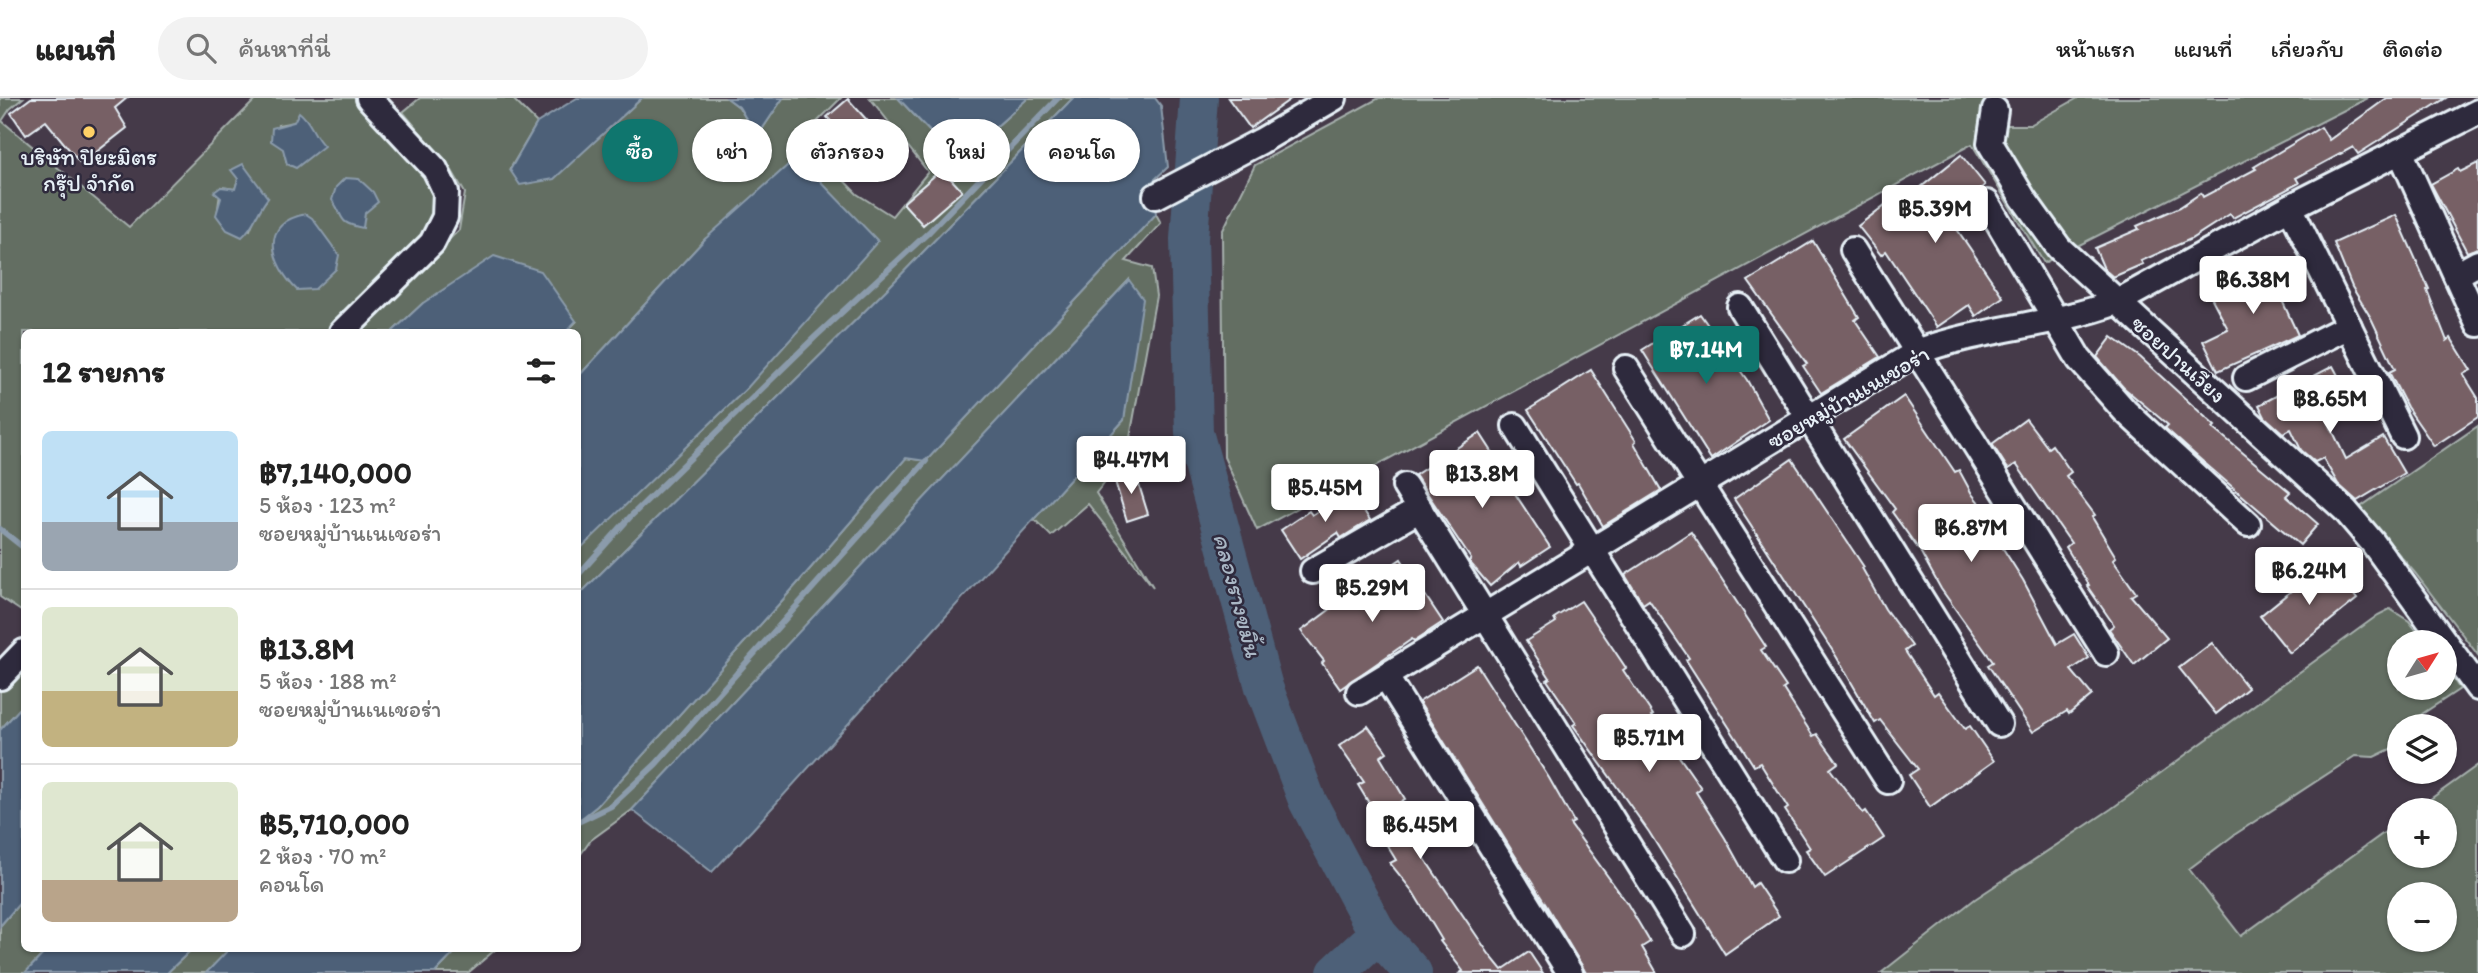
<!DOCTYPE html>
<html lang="th">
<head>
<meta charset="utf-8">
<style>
	:root { --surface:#fff; --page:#f2f2f2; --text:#222; --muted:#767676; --line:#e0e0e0; --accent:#0f766e }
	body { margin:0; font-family:Itim,"Playpen Sans Thai",sans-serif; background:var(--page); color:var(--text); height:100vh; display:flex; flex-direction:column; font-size:26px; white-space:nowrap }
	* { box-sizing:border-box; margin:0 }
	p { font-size:23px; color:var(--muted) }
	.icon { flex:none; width:38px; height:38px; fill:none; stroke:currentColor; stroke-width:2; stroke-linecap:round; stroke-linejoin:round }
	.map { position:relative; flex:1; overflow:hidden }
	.side { position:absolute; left:21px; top:231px; width:560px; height:623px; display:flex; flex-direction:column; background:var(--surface); border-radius:10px; box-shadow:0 2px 5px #0004 }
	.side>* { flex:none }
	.banner { position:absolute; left:602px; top:21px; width:665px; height:63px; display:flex; gap:14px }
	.needle { width:46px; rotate:53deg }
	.tools { position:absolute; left:2387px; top:532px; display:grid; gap:14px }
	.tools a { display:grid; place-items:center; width:70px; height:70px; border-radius:50%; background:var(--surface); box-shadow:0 2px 5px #0004; font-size:35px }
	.price { position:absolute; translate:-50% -60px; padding:0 16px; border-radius:7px; background:#fff; color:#222; font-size:23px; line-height:46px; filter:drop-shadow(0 2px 4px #0008) }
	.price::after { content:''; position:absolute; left:50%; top:42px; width:21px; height:16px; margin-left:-10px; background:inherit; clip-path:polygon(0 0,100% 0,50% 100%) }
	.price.on { background:var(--accent); color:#fff }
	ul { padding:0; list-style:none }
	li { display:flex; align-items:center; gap:21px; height:175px; padding:0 21px }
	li+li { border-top:2px solid var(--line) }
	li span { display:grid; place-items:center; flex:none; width:196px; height:140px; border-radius:10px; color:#555 }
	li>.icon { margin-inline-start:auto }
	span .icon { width:84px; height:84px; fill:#fffc; stroke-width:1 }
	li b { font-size:30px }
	h2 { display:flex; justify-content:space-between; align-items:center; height:84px; padding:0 21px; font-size:30px }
	.chip { padding:0 24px; border-radius:32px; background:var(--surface); box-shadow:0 2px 5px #0004; font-size:24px; line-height:63px }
	.chip.on { background:var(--accent); color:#fff }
	header { display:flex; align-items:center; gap:42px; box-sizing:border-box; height:98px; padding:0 35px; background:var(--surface); border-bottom:2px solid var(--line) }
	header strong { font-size:33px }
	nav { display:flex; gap:38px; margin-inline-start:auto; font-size:24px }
	.search { width:490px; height:63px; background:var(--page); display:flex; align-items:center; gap:18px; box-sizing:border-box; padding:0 24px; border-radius:38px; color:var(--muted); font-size:26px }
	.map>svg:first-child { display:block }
</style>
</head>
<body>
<header>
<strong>แผนที่</strong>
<div class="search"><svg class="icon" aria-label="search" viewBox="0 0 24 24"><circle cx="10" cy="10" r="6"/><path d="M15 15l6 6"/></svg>ค้นหาที่นี่</div>
<nav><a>หน้าแรก</a><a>แผนที่</a><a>เกี่ยวกับ</a><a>ติดต่อ</a></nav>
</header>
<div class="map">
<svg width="2478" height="875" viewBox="0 0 2478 875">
	<rect width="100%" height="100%" fill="#453a49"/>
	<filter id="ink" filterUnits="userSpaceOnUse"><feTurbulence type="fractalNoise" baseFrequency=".0143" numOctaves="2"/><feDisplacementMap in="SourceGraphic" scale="14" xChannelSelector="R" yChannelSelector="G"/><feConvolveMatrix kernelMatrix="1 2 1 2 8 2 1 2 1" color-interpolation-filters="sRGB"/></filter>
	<g filter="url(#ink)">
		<g fill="#636e62" stroke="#a6b0ad" stroke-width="2" fill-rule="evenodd">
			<path d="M0,0H23L10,11L2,23L129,129L257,0H359C373,16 425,68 430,83C437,100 434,115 428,131L329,234H24V515L0,499ZM294,24L311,31L314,38L287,66L278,27ZM238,81L268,100L258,112L250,132L217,117L221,89L235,91Z"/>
			<path d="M420,0H512L537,25L510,71L554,80L642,0H727L739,9L757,39L783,0H841L802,39L857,96L892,118L928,74L870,0H898L958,63L1028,0H1073L891,187L578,498V453L580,449L748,289L705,141L578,279V234H566L576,224L423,205L392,234H354L459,132L465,95L451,71L403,14Z"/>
			<path d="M1379,0H1987L2004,27H2030L2078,0H2368L2044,165L1972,46L1257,432L1224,359L1222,134L1255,67Z"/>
			<path d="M1156,116L1161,125L1126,163L1152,170L1156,198L1127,356L1096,395L1153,489L1088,406L1051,438L1034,421L1124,322L1129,182L632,712L591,742L578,760V723L597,708L796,487L906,360L926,363Z"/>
			<path d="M2478,328V557L2415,475L2359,410Z"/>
			<path d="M2390,511L2409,523L2426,544H2399V590H2445V570L2460,591L2416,620L2412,628H2399V647L2374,659L2355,658L2234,737L2189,771L2241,838L2399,724V758H2445V712H2415L2478,667V875H1881L1975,801L2111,711L2378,517ZM2399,796H2445V842H2399Z"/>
			<path d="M24,566V606L0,632V591Z"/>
			<path d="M24,800V850L48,851L25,875H0V828Z"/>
			<path d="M192,851H230L206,875H167Z"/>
			<path d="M458,851H496L468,875H435Z"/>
		</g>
		<g fill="#4d6178" stroke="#8b9bab" stroke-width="2">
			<path d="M577,0H642L554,81L520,87L510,72L537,25Z"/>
			<path d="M727,0H783L757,39L739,9Z"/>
			<path d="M898,0H1028L958,63Z"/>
			<path d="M1073,0H1155L1161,8L1168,69L1152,84L1156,116L926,363L906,360L796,487L597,708L578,723V498L891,187Z"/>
			<path d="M299,14C312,24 312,36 324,48L296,70L287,66L283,51L271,43L272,30L294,24Z"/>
			<path d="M797,59L878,143L748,289L578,453V279L705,141Z"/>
			<path d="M243,66L268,100C258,112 254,129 242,139L227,132L216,117L221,100L214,94L221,89L235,91L238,81L231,72Z"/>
			<path d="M345,80L359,81L373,94L378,104L365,115L363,130C336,125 345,119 332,102L336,89Z"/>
			<path d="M306,116L312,120L339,157L336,171L315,191L297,192C271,166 258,125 306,116Z"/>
			<path d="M494,158L541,173L576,223L566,234H392L423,205Z"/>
			<path d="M1129,182L1143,201L1124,322L752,732L712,774L632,712Z"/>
			<path d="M24,606V800L0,828V632Z"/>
			<path d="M230,850H458V851L435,875H206Z"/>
			<path d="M48,851V850L192,851L167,875H25Z"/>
		</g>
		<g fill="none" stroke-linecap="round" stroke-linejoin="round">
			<g stroke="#8b9bab" stroke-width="6">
				<path d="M0,431L24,450"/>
				<path d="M578,477L631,418L815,239L929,134L1058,0"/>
				<path d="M578,724L611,708L656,666L926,363"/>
			</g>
			<g stroke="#4d6178" stroke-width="38">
				<path d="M1199,0L1189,141L1194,334L1264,589L1307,702L1378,836L1413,875"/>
				<path d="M1336,875L1378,836"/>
			</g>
		</g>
		<g fill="#776165" stroke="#e8f1f8" stroke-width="2">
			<path d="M31,0H127L115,10L127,30L81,66L46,23L26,37L11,15Z"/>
			<path d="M1228,0H1292L1250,30Z"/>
			<path d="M2387,0H2446L2358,56L2353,49L2296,80L2299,85L2233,120L2230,116L2191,141L2141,163L2143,166L2113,179L2104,171L2095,150L2139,131L2137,128L2180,109L2201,95L2203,99L2256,71L2254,69L2321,29L2329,42Z"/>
			<path d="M848,1L874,30L853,49L827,19Z"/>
			<path d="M1961,57L1985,87L1948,118L2003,199L1976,218L1969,207L1937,229L1886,153L1881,157L1858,128L1890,103L1895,110Z"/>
			<path d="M2478,65V150L2467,154L2431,86L2458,71L2460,74Z"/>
			<path d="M942,71L962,93L923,127L903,105Z"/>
			<path d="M2396,117L2429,191L2427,192L2447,243L2451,240L2471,272L2463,276L2478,300V319L2434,348L2407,309L2389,274L2395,271L2371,220L2352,189L2334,145Z"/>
			<path d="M1813,143L1859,219L1855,222L1880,259L1821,295L1803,268L1807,266L1748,183Z"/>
			<path d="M2285,161L2299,188L2280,198L2298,237L2218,273L2203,243L2228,231L2211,199Z"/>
			<path d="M1700,216L1747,282L1769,322L1711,361L1642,252Z"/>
			<path d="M2112,239L2140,259L2215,328L2213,330L2290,394L2286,398L2318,426L2300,447L2201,362L2165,330L2168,327L2123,289L2097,259Z"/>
			<path d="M2333,268L2349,298L2323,313L2346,361L2383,339L2404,375L2357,403L2338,386L2323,360L2315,364L2301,352L2291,331L2283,335L2265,319L2259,307Z"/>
			<path d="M1591,272L1636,343L1634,345L1661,392L1603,428L1578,385L1576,386L1528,312Z"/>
			<path d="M1904,298L1955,374L1959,372L1972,396L2004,436L1997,441L2023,482L2057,546L2074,536L2089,560L2071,572L2092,597L2069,616L2067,613L2033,634L1988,567L1993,564L1941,491L1920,453L1892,414L1895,411L1844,341Z"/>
			<path d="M2026,321L2048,350L2052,347L2071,374L2066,378L2095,417L2092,419L2116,459L2113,462L2136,495L2131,498L2167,540L2134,567L2109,531L2114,527L2087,488L2089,487L2066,449L2071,445L2016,366L2008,371L1992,346Z"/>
			<path d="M1480,335L1498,363L1495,365L1550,449L1521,468L1519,464L1490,488L1472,467L1469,463L1471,461L1415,377Z"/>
			<path d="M1792,361L1864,469L1862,470L1885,511L1912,548L1905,553L1934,597L1938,594L1965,631L1970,628L1994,663L1930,709L1909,677L1918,671L1880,622L1875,625L1836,558L1734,401Z"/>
			<path d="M1135,374L1148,416L1127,423L1114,380Z"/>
			<path d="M1350,392L1370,422L1341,440L1338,435L1300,461L1281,432L1309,413L1312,417Z"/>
			<path d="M1691,434L1766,549L1761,552L1786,589L1783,591L1813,638L1817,636L1838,665L1830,671L1863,715L1866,713L1884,740L1825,779L1806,752L1810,750L1785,712L1788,710L1760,665L1754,668L1686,562L1689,560L1649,502L1643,506L1625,477Z"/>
			<path d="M1401,461L1443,524L1414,543L1412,541L1340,591L1322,565L1324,563L1301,533L1336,507L1335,505Z"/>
			<path d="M2323,467H2330L2357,501L2290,555L2260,518Z"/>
			<path d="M1581,503L1626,570L1623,572L1653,617L1651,618L1701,690L1696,694L1725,740L1752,789L1757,785L1779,818L1725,856L1649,734L1573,627L1576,625L1547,582L1550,580L1526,543L1556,524L1554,520Z"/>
			<path d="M2212,545L2248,590L2216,616L2179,570Z"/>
			<path d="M1477,567L1549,680L1574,724L1570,726L1627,805L1650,844L1642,849L1657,875H1586L1546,807L1419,604Z"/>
			<path d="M1368,628L1387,654L1380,659L1405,701L1400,704L1421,740L1414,745L1489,856L1502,872L1529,854L1543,875H1460L1463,873L1440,843L1442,842L1413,794L1390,765L1396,762L1376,729L1381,725L1358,687L1364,684L1339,648Z"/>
		</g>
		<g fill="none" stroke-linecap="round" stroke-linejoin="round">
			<g stroke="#e8f1f8" stroke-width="30">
				<g id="minor">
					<path d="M1995,12L1990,45L2023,100L2059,150L2345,412L2373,445L2478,590"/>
					<path d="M2400,53L2478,226"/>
					<path d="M1156,98L1261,43L1334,0"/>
					<path d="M1987,105L2079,261L2125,313L2248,426"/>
					<path d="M2290,109L2403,338"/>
					<path d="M1853,152L2106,555"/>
					<path d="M2456,177L2478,165"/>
					<path d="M1740,209L1999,626"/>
					<path d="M342,234L432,145L445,119L446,94L435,71L369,0"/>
					<path d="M1626,270L1888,683"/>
					<path d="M2246,280L2349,228"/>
					<path d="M1515,328L1785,762"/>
					<path d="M1405,388L1683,836"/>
					<path d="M1313,473L1420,411"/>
					<path d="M0,579L24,554"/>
					<path d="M1386,579L1570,875"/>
					<path d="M1359,594L1917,254C1982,230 2052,228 2117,204L2290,109L2478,14"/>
				</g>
			</g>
			<use href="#minor" stroke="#2f2a3d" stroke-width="24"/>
		</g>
	</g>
	<circle fill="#ffd166" stroke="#2f2a3d" stroke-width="2.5" cx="89" cy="34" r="7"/>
	<g text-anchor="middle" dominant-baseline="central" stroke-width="5" stroke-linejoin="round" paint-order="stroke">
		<g font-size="23" fill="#e8f1f8" stroke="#2f2a3d">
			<text x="89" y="59">บริษัท ปิยะมิตร<tspan x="89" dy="26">กรุ๊ป จำกัด</tspan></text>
		</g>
		<g font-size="23" fill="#e8f1f8" stroke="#2f2a3d">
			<text transform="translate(2179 261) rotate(42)">ซอยปานเวียง</text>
			<text transform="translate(1848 299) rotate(-30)">ซอยหมู่บ้านเนเชอร่า</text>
		</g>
		<g font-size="24" font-style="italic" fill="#aab7c5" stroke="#2f2a3d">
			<text transform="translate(1238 497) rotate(75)">คลองรางขมิ้น</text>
		</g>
	</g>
</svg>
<div class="tools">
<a><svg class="needle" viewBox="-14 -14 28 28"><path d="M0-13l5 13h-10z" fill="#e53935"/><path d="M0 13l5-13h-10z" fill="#767676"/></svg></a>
<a><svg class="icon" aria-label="layers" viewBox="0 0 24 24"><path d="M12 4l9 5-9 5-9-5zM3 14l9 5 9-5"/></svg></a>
<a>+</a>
<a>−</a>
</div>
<b class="price" style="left:1935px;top:147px">฿5.39M</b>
<b class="price" style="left:2253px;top:218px">฿6.38M</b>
<b class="price on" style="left:1706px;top:288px">฿7.14M</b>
<b class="price" style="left:2330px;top:337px">฿8.65M</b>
<b class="price" style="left:1131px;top:398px">฿4.47M</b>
<b class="price" style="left:1482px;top:412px">฿13.8M</b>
<b class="price" style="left:1325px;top:426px">฿5.45M</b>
<b class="price" style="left:1971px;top:466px">฿6.87M</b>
<b class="price" style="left:2309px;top:509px">฿6.24M</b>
<b class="price" style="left:1372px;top:526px">฿5.29M</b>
<b class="price" style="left:1649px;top:676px">฿5.71M</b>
<b class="price" style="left:1420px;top:763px">฿6.45M</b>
<div class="banner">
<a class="chip on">ซื้อ</a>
<a class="chip">เช่า</a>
<a class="chip">ตัวกรอง</a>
<a class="chip">ใหม่</a>
<a class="chip">คอนโด</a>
</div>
<section class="side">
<h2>12 รายการ<svg class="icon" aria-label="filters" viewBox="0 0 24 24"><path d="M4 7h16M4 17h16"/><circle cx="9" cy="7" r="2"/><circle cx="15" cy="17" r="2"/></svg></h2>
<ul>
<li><span style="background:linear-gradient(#bfe0f5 65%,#9aa5b1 0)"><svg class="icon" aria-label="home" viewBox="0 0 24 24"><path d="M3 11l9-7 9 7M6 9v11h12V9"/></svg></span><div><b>฿7,140,000</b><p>5 ห้อง · 123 m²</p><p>ซอยหมู่บ้านเนเชอร่า</p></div></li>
<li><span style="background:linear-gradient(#dfe7d0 60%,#c2b280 0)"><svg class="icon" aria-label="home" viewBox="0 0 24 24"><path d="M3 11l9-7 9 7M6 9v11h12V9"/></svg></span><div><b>฿13.8M</b><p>5 ห้อง · 188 m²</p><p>ซอยหมู่บ้านเนเชอร่า</p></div></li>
<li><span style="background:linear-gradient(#dfe7d0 70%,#b9a48a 0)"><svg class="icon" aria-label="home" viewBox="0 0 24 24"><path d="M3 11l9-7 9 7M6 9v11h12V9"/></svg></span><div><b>฿5,710,000</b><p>2 ห้อง · 70 m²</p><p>คอนโด</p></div></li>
</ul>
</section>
</div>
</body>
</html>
